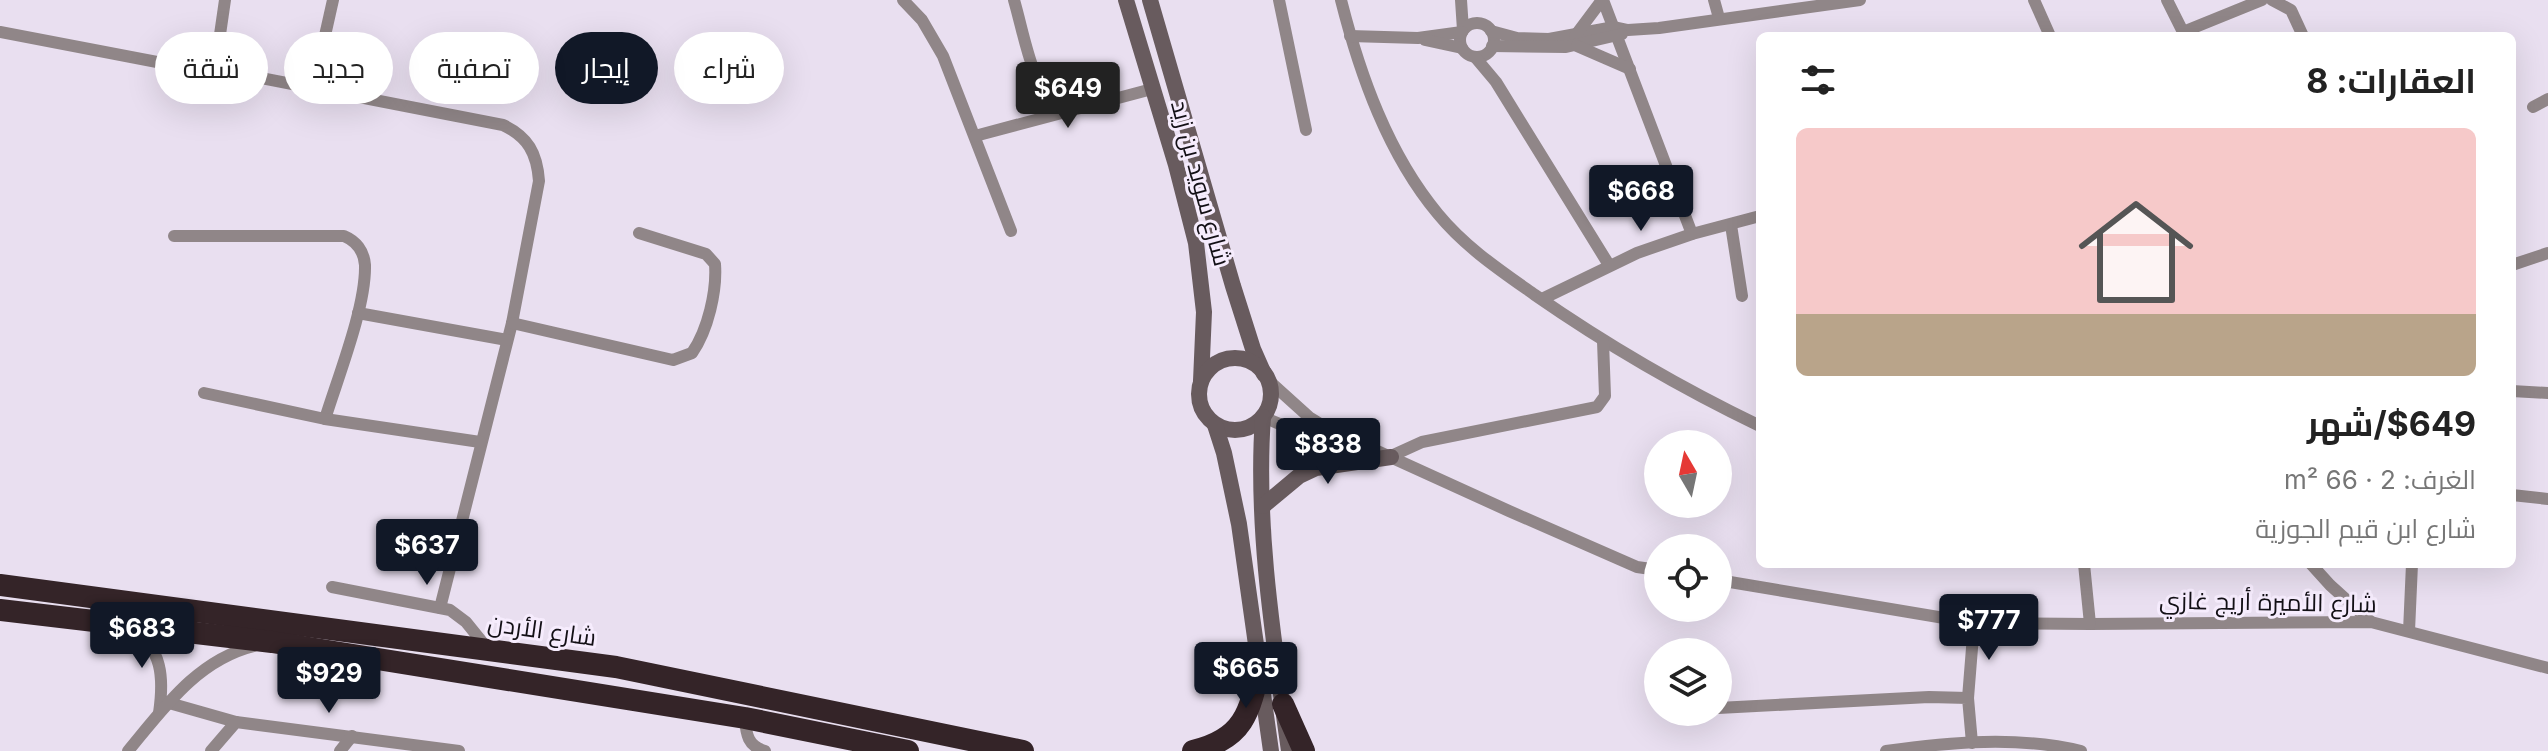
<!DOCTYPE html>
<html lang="ar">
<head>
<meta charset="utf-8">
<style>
	:root { --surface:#fff; --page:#f6f6f6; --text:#222; --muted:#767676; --line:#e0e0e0; --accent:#111827 }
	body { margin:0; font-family:Inter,Cairo,sans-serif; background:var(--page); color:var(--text); direction:rtl; height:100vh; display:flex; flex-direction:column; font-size:30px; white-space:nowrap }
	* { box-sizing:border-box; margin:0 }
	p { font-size:26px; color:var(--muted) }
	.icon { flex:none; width:44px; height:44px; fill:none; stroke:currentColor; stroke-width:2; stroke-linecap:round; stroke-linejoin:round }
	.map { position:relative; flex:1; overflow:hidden; direction:ltr }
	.panel { position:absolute; left:1756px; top:32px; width:760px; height:536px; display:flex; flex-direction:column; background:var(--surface); border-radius:12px; box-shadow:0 8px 32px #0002; direction:rtl }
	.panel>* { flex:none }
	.top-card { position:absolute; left:24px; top:32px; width:760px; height:72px; direction:rtl; display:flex; gap:16px }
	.needle { width:52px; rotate:351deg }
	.controls { position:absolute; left:1644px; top:430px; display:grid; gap:16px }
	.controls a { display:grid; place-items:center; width:88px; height:88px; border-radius:50%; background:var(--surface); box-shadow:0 8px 32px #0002; font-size:40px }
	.price { position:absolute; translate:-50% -68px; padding:0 18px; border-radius:8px; background:var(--accent); color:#fff; font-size:26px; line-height:52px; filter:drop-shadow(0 2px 4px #0008) }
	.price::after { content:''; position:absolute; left:50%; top:48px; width:24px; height:18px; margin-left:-12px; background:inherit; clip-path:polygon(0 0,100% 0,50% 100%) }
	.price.selected { background:#222; color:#fff }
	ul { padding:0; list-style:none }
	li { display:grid; align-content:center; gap:16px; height:424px; padding:0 40px }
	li+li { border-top:2px solid var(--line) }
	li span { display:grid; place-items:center; height:248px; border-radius:12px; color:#555 }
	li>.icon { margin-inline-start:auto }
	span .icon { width:144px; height:144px; fill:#fffc; stroke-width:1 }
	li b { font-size:34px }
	h2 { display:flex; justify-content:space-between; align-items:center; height:96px; padding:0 40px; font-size:34px }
	.chip { padding:0 28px; border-radius:36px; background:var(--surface); box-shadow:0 8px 32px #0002; font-size:28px; line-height:72px }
	.chip.selected { background:var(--accent); color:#fff }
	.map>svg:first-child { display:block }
</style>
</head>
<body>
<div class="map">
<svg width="2548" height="751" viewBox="0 0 2548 751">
	<rect width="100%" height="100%" fill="#e9dff0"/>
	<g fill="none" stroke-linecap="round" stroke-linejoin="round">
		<g stroke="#908688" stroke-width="12">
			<path d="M903,0L922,20L943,56L1011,231"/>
			<path d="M1014,0C1025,38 1031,84 1059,113"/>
			<path d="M1279,0L1306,130"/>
			<path d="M1341,0C1360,75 1388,154 1438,214C1465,247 1501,271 1535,295C1607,345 1681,388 1760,426"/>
			<path d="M1461,0L1463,30"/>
			<path d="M1603,0L1692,234"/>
			<path d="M1714,0L1719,18"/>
			<path d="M2034,0L2050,36"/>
			<path d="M2167,0L2185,36"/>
			<path d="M2272,0L2291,10L2303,36"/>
			<circle cx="1477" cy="40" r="17"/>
			<path d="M1491,31L1517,38L1549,39L1614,27L1628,30L1659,28L1860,0"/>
			<path d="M0,32L183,67L215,69L225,0"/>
			<path d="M2183,32L2262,0"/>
			<path d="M1350,36L1418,38L1462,32"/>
			<path d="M1575,36L1602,0"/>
			<path d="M1425,40L1462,48"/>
			<path d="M1492,46L1566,47L1622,34"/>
			<path d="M1577,46L1630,69"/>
			<path d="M1475,57L1496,82L1609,265"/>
			<path d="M215,69L503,125C528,137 537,153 539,181L512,323L440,608"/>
			<path d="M313,89L333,0"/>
			<path d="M2533,107L2548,99"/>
			<path d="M975,136L1152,89"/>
			<path d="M1731,225L1742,296"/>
			<path d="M174,236H344C356,241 364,251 365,265C366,307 338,377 325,419"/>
			<path d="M2512,265L2548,253"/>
			<path d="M1542,299L1637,253L1692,234L1760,216"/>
			<path d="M358,313L507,340"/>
			<path d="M512,323L673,360L692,353C708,330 717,291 715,264L706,254L639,233"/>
			<path d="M1268,380L1309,417L1343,438L1375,450L1509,511L1637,567L1658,570"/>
			<path d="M2512,391L2548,393"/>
			<path d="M204,393L325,419L480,442"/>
			<path d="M1263,417L1299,432L1359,451"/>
			<path d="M1389,457L1422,442L1597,407L1605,396L1603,341"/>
			<path d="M2512,495L2548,499"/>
			<path d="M2084,564L2090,624L2371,622L2548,668"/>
			<path d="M2311,564L2330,585L2371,622"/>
			<path d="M1718,580L1974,623L2090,624"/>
			<path d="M332,587L450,610L466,622L487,648"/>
			<path d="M130,628C163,647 164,679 159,713"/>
			<path d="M2409,631L2412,564"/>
			<path d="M1968,698L1974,623"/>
			<path d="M162,701L236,722"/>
			<path d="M1718,708L1929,697L1968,698L1972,743"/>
			<path d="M745,718C746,735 748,746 765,751"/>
			<path d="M128,751C163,709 197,660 254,646"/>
			<path d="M211,751L236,722L459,751"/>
			<path d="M340,751L352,736"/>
			<path d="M1886,751C1949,742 2019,736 2081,751"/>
		</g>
		<g stroke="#685b5e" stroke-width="16">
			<path d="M1126,0L1176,165L1196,243L1204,312L1201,381"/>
			<path d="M1150,0L1233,286L1253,349L1264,374"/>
			<circle cx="1235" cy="394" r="36"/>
			<path d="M1263,417C1255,525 1274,644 1289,751"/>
			<path d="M1215,425L1224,453L1239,524L1271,751"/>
			<path d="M1263,506L1299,476L1316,468L1391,457"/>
		</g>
		<g stroke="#342428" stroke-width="22">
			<path d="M0,585L616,667L1023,751"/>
			<path d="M0,610L272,642L745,718L908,751"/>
			<path d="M1283,704L1304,751"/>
			<path d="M1193,751C1245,739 1250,711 1260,665"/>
		</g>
	</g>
	<g text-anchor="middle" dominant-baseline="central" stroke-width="6" stroke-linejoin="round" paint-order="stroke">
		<g font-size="24" fill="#131016" stroke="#f6ecfd">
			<text transform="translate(1201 183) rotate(75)">شارع سويد بن زيد</text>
			<text transform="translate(2268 602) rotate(1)">شارع الأميرة أريج غازي</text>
			<text transform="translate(542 630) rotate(8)">شارع الأردن</text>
		</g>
	</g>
</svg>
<div class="controls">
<a><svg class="needle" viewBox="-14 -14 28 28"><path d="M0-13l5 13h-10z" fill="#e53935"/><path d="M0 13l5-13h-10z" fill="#767676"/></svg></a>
<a><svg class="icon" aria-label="locate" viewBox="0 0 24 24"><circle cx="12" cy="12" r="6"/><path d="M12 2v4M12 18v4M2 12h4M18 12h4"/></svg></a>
<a><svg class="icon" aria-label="layers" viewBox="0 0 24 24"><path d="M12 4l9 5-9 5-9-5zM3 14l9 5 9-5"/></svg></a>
</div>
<b class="price selected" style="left:1068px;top:130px">$649</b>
<b class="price" style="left:1641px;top:233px">$668</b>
<b class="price" style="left:1328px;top:486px">$838</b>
<b class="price" style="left:427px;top:587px">$637</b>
<b class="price" style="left:1989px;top:662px">$777</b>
<b class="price" style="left:142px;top:670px">$683</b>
<b class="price" style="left:1246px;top:710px">$665</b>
<b class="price" style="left:329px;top:715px">$929</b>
<div class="top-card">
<a class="chip">شراء</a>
<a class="chip selected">إيجار</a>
<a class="chip">تصفية</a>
<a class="chip">جديد</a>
<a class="chip">شقة</a>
</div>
<section class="panel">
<h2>العقارات: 8<svg class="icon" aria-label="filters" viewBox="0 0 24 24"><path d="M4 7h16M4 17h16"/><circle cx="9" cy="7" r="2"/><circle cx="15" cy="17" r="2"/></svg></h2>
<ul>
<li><span style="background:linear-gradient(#f6c9c9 75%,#b9a48a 0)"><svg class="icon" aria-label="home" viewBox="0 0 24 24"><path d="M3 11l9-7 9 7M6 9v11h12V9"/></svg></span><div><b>$649/شهر</b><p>الغرف: 2 · 66 m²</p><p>شارع ابن قيم الجوزية</p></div></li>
</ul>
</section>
</div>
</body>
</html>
